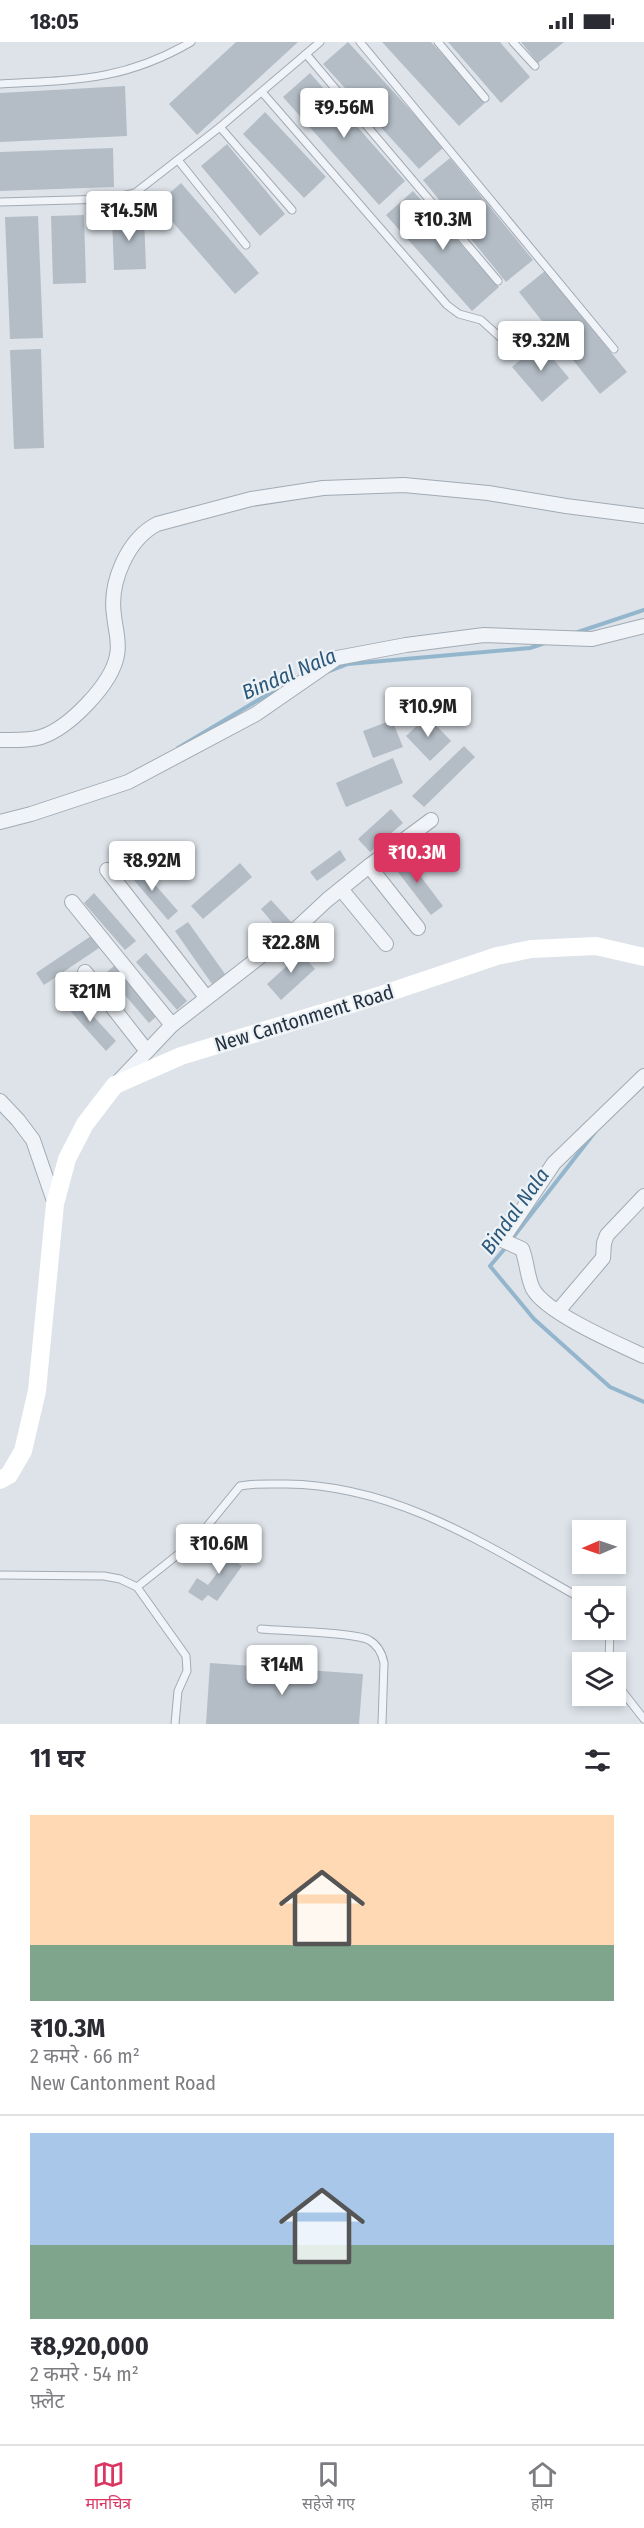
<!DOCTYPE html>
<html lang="hi">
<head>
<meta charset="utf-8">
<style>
	:root { --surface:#fff; --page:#f7f7f7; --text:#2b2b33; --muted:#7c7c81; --line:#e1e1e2; --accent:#db3561 }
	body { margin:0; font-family:"Fira Sans Condensed","Noto Sans Devanagari",sans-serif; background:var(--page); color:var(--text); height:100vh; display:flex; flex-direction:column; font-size:22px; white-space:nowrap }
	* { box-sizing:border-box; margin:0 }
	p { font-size:20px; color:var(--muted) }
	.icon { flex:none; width:33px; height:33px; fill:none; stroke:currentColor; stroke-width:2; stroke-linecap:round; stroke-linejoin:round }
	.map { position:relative; height:1682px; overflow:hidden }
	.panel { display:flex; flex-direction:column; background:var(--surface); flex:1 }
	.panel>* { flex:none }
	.needle { width:39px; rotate:268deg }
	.tools { position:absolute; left:572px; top:1478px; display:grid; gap:12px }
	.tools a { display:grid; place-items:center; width:54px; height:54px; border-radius:0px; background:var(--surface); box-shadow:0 3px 9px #0003; font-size:30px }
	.price { position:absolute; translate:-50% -51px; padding:0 14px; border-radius:6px; background:#fff; color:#222; font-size:20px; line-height:39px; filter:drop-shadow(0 2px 3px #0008) }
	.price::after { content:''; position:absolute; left:50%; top:36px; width:18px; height:14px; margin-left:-9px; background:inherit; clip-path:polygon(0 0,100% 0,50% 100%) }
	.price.current { background:var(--accent); color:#fff }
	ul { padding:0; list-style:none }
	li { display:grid; align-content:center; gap:12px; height:318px; padding:0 30px }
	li+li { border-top:2px solid var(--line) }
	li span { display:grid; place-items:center; height:186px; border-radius:0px; color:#555 }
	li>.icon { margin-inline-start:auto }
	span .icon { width:108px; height:108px; fill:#fffc; stroke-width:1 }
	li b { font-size:26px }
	h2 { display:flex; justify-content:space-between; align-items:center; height:72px; padding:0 30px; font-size:26px }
	.status { display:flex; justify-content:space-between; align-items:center; height:42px; padding:0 30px; background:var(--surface); direction:ltr }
	.status svg { height:16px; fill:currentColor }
	.tab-bar { display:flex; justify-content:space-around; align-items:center; height:84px; border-top:2px solid var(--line); background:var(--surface); font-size:16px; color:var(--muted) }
	.tab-bar a { display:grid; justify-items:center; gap:3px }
	.tab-bar .current { color:var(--accent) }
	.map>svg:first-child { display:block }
</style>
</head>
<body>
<div class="status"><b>18:05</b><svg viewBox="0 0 49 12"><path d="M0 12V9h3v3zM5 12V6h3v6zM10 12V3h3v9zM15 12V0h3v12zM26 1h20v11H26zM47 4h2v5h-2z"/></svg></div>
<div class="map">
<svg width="644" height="1682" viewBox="0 0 644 1682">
	<rect width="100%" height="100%" fill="#dde3e9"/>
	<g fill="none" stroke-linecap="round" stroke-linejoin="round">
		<g stroke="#94b6cd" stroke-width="4">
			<path d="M575,591L644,568"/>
			<path d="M327,630L348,622L530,606L545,601"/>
			<path d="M178,706L265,654L281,648"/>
			<path d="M511,1198L595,1090"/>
			<path d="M507,1204L490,1224L534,1277L610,1345L644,1360"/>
		</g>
	</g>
	<g fill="#b4bdc6">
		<path d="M236,0H298L197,93L169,62Z"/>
		<path d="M348,0L444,105L419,127L323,22Z"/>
		<path d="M382,0H431L486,60L459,84Z"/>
		<path d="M448,0H500L530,35L501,61Z"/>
		<path d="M521,0H564L538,21Z"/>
		<path d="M310,31L405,139L379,163L283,55Z"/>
		<path d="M125,44L127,94L0,100V51Z"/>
		<path d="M265,70L326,135L304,156L243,92Z"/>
		<path d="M227,102L285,172L260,194L201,124Z"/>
		<path d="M113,106L114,145L0,149V110Z"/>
		<path d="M450,116L533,218L506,240L423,138Z"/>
		<path d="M181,141L259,231L235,252L157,162Z"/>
		<path d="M413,149L499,245L472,269L386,173Z"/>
		<path d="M84,173L86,241L53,242L51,174Z"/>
		<path d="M144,173L146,227L114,228L112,174Z"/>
		<path d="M38,174L43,296L10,297L5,175Z"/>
		<path d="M545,229L627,330L600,352L519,250Z"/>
		<path d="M540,301L569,336L542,360L512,325Z"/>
		<path d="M41,307L44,406L14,407L10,308Z"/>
		<path d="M427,674L451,699L430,719L406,694Z"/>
		<path d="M392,678L403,705L373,716L363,689Z"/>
		<path d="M464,704L475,715L424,765L412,754Z"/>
		<path d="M393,716L403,741L346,765L336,741Z"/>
		<path d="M391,767L403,781L370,810L358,797Z"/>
		<path d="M340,808L346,818L317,839L310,830Z"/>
		<path d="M403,811L443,864L431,873L391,821Z"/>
		<path d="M136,821L178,869L168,878L127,830Z"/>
		<path d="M240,821L252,835L203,877L191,864Z"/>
		<path d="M94,851L136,899L125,908L84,861Z"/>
		<path d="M271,858L293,882L282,892L261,867Z"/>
		<path d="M188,880L225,932L212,942L175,889Z"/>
		<path d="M91,894L99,906L44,943L36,931Z"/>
		<path d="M294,904L315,927L281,958L267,942L290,921L284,914Z"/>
		<path d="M146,911L187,959L177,968L136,920Z"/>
		<path d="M115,923L158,973L149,981L106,931Z"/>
		<path d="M74,953L116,999L106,1009L64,962Z"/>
		<path d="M225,1499L239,1508L233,1518L242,1524L217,1559L208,1553L202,1559L188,1550L197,1536L208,1543L225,1521L215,1513Z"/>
		<path d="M210,1621L363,1632L359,1682H206Z"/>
	</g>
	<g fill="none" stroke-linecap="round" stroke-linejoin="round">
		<g stroke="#a2aab3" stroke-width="9">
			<g id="lane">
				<path d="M360,0L614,307"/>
				<path d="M438,0L485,56"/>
				<path d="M513,0L535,24"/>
				<path d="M306,12L498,239"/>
				<path d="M0,42C75,38 124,39 191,0"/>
				<path d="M262,50L447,263L459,272L481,278L512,306"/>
				<path d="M220,85L292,168"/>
				<path d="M178,118L246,203"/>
				<path d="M0,160L109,157L135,151L220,85L320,0"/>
				<path d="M0,1533L104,1534L120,1537L137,1545L186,1614L187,1629L178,1649L175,1682"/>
				<path d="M137,1545L195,1499L240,1444C255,1441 270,1442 286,1442C397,1443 488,1504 582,1557"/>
				<path d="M261,1587C283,1589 353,1590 369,1598C378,1603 382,1611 384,1621L382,1682"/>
				<path d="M609,1620L610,1587"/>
				<path d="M615,1640L644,1677"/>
			</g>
		</g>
		<g stroke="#a2aab3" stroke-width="16">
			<g id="street">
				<path d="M0,698C14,698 28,699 41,695C69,686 112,642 117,613C120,600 115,586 114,573C109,540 128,497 157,482L251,457L323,446L404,443L488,451L566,464L644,474"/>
				<path d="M0,780L31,772L128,740L256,672L337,616L406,603L484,593L592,597L644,584"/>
				<path d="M369,824L418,886"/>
				<path d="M107,828L206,955"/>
				<path d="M341,847L386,902"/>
				<path d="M72,860L172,983"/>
				<path d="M85,930L146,1008"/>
				<path d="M644,1034L554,1121L502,1198L522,1207C527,1219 527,1235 533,1247C546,1271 618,1302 644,1314"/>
				<path d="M118,1040L172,983L297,886L327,858L369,824L431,778"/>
				<path d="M0,1059L18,1078L33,1098L55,1162"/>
				<path d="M558,1269L603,1216L604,1201L607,1193L644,1154"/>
			</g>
		</g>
		<use href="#lane" stroke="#f0f3f7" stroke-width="7"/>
		<use href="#street" stroke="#f0f3f7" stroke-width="14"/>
		<path stroke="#fff" stroke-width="18" d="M0,1438L9,1433L23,1409L37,1349L55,1162L67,1117L85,1082L115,1043L181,1014L381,953L497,914L531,907L596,904L644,915"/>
	</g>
	<g text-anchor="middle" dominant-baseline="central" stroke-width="4.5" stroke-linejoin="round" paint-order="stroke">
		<g font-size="20" fill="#253241" stroke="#edf2f6">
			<text transform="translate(304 976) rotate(-17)">New Cantonment Road</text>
		</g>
		<g font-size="21" font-style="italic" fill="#2b5779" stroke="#edf2f6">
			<text transform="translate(289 632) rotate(-23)">Bindal Nala</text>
			<text transform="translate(515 1169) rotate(-54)">Bindal Nala</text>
		</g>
	</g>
</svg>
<div class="tools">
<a><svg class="needle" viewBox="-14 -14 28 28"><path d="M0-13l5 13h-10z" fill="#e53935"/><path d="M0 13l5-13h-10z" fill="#7c7c81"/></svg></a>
<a><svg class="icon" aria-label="locate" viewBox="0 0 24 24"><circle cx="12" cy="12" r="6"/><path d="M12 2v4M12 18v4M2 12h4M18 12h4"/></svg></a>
<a><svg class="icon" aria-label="layers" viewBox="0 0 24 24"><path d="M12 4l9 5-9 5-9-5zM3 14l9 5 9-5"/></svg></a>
</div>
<b class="price" style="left:344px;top:97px">₹9.56M</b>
<b class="price" style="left:129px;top:200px">₹14.5M</b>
<b class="price" style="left:443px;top:209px">₹10.3M</b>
<b class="price" style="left:541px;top:330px">₹9.32M</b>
<b class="price" style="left:428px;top:696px">₹10.9M</b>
<b class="price current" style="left:417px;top:842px">₹10.3M</b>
<b class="price" style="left:152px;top:850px">₹8.92M</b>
<b class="price" style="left:291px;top:932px">₹22.8M</b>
<b class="price" style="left:90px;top:981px">₹21M</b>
<b class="price" style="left:219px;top:1533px">₹10.6M</b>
<b class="price" style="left:282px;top:1654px">₹14M</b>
</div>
<section class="panel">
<h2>11 घर<svg class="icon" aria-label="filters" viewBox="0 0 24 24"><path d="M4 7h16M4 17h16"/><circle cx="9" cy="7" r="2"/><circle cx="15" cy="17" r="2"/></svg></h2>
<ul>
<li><span style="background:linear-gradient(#ffd9b3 70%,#7fa58c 0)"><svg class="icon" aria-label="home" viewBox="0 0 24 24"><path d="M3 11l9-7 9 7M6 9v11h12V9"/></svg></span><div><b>₹10.3M</b><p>2 कमरे · 66 m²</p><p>New Cantonment Road</p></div></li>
<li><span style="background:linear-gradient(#a9c7e8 60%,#7fa58c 0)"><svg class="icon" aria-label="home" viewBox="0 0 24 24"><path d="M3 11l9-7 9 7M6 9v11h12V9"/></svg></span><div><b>₹8,920,000</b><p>2 कमरे · 54 m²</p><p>फ़्लैट</p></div></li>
</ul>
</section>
<nav class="tab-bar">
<a class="current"><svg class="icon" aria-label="map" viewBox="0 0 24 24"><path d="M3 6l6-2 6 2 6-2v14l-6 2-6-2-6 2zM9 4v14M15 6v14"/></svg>मानचित्र</a>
<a><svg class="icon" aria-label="saved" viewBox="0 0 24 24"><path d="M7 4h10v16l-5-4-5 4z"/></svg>सहेजे गए</a>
<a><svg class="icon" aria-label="home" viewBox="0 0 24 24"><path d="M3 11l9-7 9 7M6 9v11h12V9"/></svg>होम</a>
</nav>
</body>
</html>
